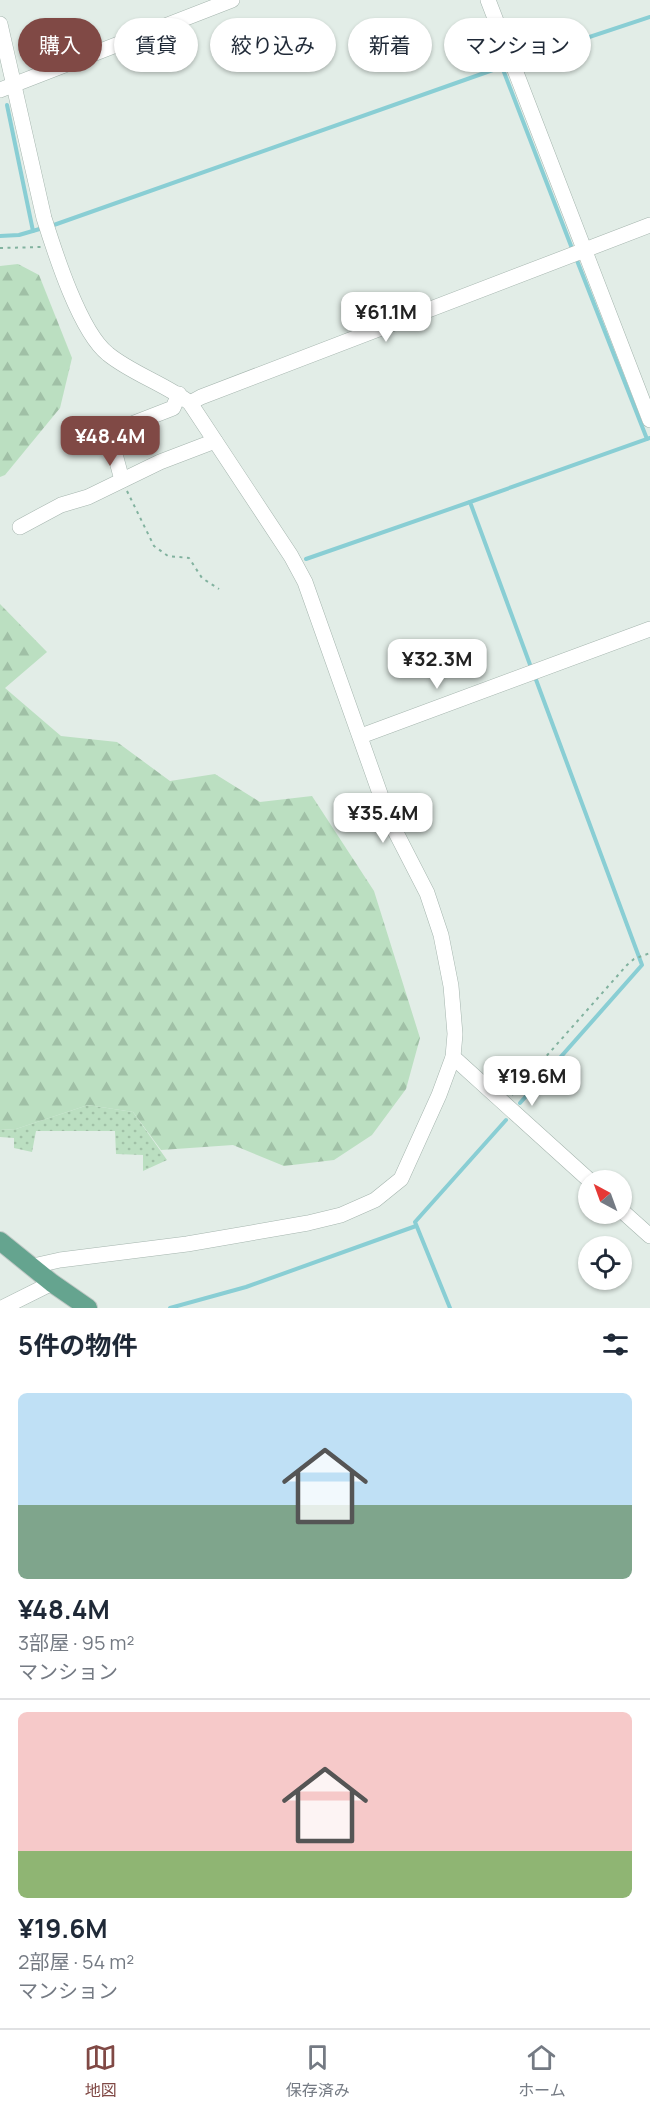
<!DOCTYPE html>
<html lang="ja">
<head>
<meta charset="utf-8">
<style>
	:root { --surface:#fff; --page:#f2f2f3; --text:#1f2937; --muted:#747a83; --line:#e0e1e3; --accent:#804945 }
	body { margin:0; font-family:Manrope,"Noto Sans JP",sans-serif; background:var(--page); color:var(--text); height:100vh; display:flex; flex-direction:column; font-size:22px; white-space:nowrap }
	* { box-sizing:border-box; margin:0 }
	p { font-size:20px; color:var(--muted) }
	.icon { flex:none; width:33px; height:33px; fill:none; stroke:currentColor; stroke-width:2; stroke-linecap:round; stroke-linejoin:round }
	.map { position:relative; height:1308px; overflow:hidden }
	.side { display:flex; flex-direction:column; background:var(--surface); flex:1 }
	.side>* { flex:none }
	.guide { position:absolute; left:18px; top:18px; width:615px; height:54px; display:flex; gap:12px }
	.needle { width:39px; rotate:319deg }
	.buttons { position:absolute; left:578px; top:1170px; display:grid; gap:12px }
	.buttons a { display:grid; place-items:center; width:54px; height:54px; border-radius:50%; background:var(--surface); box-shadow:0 2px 4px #0004; font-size:30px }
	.price { position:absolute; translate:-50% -51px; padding:0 14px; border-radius:12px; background:#fff; color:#222; font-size:20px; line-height:39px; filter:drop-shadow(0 2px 3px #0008) }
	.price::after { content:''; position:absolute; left:50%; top:36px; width:18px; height:14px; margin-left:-9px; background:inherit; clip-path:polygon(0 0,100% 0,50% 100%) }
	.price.current { background:var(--accent); color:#fff }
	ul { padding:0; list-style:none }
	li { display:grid; align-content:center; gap:12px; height:318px; padding:0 18px }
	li+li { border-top:2px solid var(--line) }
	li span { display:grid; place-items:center; height:186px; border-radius:9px; color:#555 }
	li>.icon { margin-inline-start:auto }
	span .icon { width:108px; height:108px; fill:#fffc; stroke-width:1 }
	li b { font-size:26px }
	h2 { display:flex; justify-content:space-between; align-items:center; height:72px; padding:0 18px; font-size:26px }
	.pill { padding:0 21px; border-radius:27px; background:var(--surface); box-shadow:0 2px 4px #0004; font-size:21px; line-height:54px }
	.pill.current { background:var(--accent); color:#fff }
	.tab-bar { display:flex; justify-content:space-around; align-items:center; height:84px; border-top:2px solid var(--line); background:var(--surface); font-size:16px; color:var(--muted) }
	.tab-bar a { display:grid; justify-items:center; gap:3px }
	.tab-bar .current { color:var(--accent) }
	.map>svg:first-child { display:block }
</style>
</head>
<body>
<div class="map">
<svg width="650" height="1308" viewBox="0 0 650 1308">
	<defs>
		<pattern id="grass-dots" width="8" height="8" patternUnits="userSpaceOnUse" patternTransform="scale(1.5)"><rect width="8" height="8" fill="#bbdfc1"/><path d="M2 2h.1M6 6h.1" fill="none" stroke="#a0c0a6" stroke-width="1.8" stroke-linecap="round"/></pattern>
		<pattern id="forest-firs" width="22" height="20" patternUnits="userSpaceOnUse" patternTransform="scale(1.5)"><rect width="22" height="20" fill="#bbdfc1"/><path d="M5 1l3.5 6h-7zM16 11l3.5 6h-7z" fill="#a0c0a6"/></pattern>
	</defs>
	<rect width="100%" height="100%" fill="#e2ede7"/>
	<path fill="url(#grass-dots)" d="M88,1105L133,1112L167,1160L143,1171V1155L116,1154L115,1131H36L32,1152L14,1148V1138L0,1137V1130L16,1129Z"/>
	<g fill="url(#forest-firs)">
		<path d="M18,264L39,275L72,358L60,408L5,475L0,477V266Z"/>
		<path d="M0,604L47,652L5,688L61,736L117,742L170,781L215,774L260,802L312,796L374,891L420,1038L406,1089L372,1135L334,1160L284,1166L233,1145L161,1150L133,1112L88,1105L16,1129L0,1130Z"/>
	</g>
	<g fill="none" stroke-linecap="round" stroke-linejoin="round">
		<g stroke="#89ced4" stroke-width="4">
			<path d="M514,62L650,17"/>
			<path d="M502,67L573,251"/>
			<path d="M7,105L33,231"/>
			<path d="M51,226L507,65"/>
			<path d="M0,236L19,235L43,228"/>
			<path d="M576,258L647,439"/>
			<path d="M306,559L470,502"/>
			<path d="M532,670L470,502L650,438"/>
			<path d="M520,1103L642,965L535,677"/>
			<path d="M170,1308L246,1287L416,1226"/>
			<path d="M450,1308L415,1222L506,1120"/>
		</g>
		<g stroke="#a5b5ae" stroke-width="16">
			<g id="minor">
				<path d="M488,0L650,420"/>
				<path d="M0,24L44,218C55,253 80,332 108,354C131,373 165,384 190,403L291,556L305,582L389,819L427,893L441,935L451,986L455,1034L453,1057L439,1095L401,1179L375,1200L341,1215L308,1223L187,1244L60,1260L33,1266"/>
				<path d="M0,90L232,0"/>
				<path d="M190,403L201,397L650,225"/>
				<path d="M122,480L112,443L119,429L173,408L179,394"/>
				<path d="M20,527L61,505L88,497L160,462L215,441"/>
				<path d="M361,736L650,629"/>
				<path d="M453,1057L589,1180"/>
				<path d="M621,1210L650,1236"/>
				<path d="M2,1308L52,1283"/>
			</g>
		</g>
		<g stroke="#c1c9c6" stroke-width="20">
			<path id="major" d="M0,1241L52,1283L88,1308"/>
		</g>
		<g stroke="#82b29f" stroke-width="2" stroke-dasharray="3 4.5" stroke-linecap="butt">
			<path d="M0,248L41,247"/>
			<path d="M127,491L154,546L168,556L189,558L202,578L219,589"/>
			<path d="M512,1095L627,965L634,959L650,953"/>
		</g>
		<use href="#minor" stroke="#fff" stroke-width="15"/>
		<use href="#major" stroke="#65a48f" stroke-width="18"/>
	</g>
</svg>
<div class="buttons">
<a><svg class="needle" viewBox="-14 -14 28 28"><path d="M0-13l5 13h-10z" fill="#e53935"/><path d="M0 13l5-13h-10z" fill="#747a83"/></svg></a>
<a><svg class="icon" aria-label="locate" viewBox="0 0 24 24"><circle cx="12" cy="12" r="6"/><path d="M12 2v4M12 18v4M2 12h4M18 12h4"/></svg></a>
</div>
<b class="price" style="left:386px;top:343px">¥61.1M</b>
<b class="price current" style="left:110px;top:467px">¥48.4M</b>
<b class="price" style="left:437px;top:690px">¥32.3M</b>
<b class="price" style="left:383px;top:844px">¥35.4M</b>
<b class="price" style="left:532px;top:1107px">¥19.6M</b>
<div class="guide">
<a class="pill current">購入</a>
<a class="pill">賃貸</a>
<a class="pill">絞り込み</a>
<a class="pill">新着</a>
<a class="pill">マンション</a>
</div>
</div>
<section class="side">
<h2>5件の物件<svg class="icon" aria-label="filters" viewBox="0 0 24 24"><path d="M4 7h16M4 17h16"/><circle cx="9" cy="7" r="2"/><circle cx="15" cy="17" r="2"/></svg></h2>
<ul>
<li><span style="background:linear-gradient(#bfe0f5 60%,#7fa58c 0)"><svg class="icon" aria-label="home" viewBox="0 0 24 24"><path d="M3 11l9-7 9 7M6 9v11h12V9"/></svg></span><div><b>¥48.4M</b><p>3部屋 · 95 m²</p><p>マンション</p></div></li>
<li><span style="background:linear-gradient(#f6c9c9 75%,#8fb573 0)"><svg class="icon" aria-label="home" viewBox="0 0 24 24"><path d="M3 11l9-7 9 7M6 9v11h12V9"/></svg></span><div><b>¥19.6M</b><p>2部屋 · 54 m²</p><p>マンション</p></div></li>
</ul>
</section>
<nav class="tab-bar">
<a class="current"><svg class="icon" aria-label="map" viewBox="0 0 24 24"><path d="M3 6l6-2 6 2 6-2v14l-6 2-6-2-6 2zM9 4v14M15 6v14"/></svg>地図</a>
<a><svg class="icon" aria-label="saved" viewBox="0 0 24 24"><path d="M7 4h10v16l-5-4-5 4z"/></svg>保存済み</a>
<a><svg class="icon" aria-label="home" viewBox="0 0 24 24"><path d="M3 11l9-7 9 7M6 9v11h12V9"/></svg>ホーム</a>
</nav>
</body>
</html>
